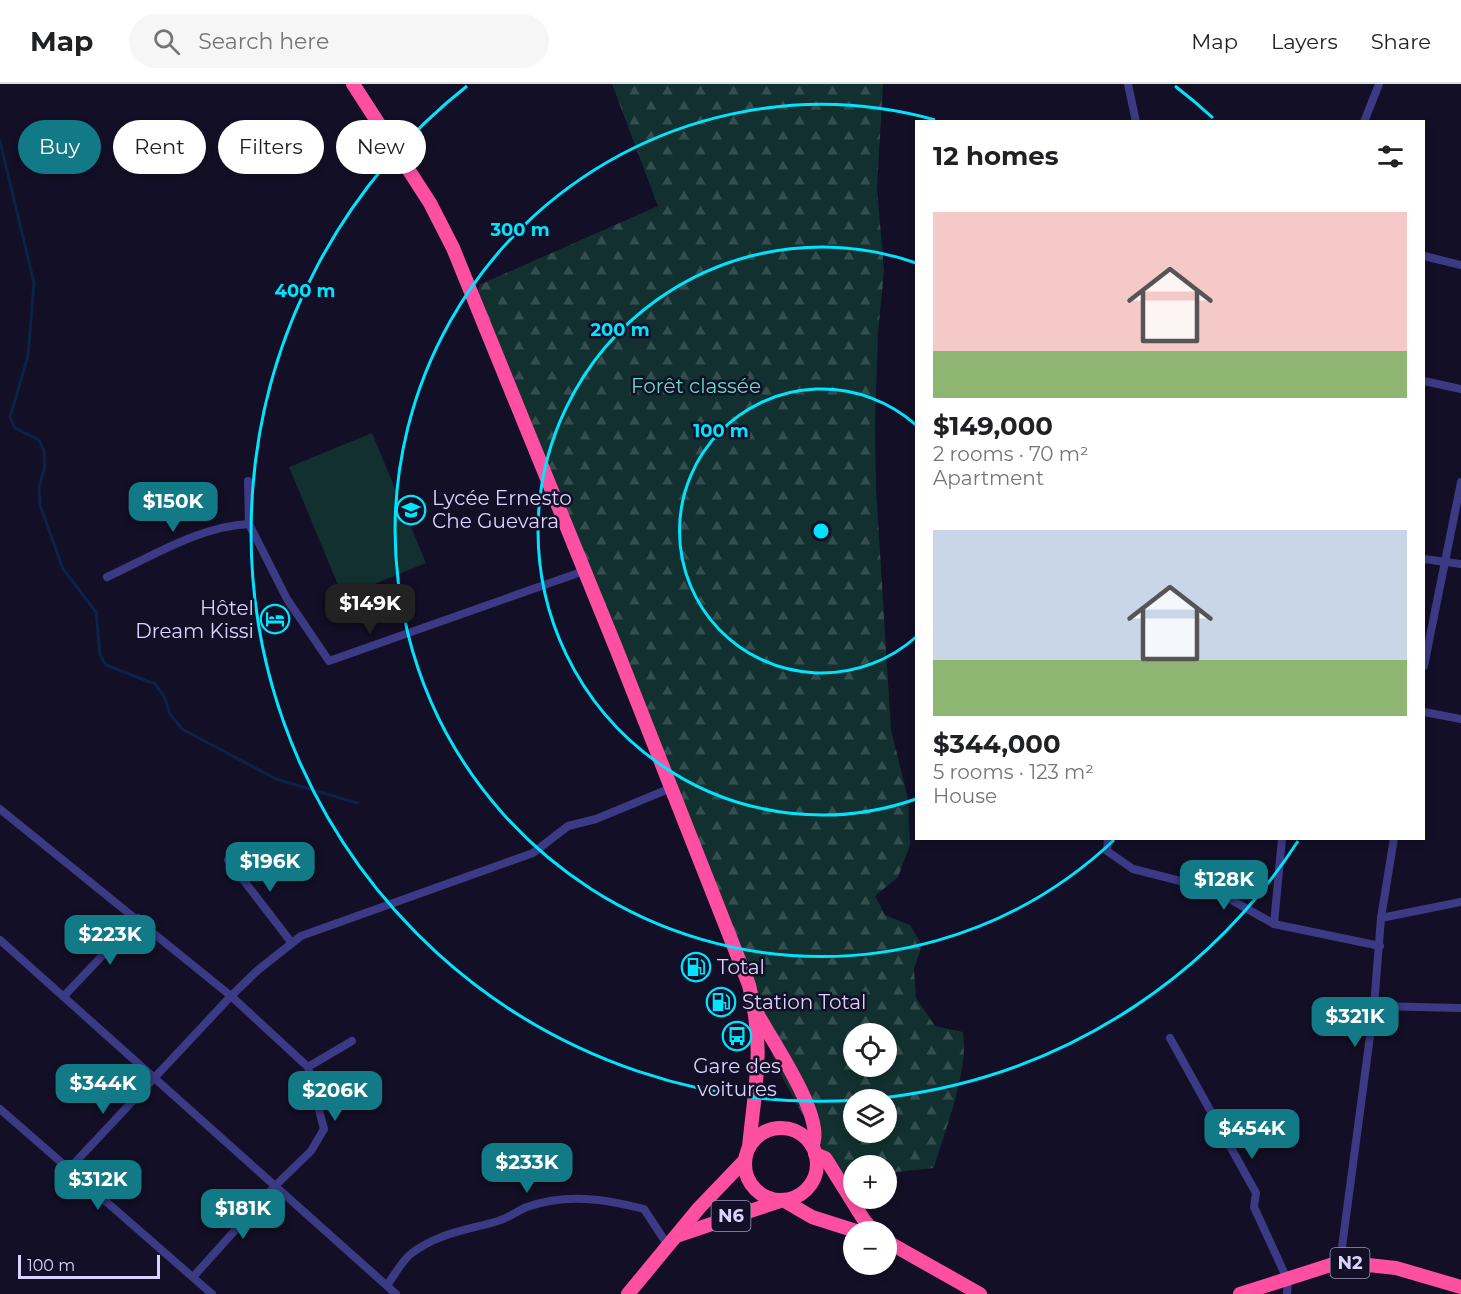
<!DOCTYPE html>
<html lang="en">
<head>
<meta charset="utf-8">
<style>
	:root { --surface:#fff; --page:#f6f6f6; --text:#202124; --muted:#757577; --line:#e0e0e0; --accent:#127987 }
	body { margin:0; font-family:Montserrat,sans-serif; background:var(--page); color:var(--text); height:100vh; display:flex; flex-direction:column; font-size:22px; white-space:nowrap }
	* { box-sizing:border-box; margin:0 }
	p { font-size:20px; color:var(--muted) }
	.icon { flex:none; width:33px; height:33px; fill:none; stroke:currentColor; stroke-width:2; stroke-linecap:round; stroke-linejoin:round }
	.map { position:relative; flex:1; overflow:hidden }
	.side { position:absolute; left:915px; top:36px; width:510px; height:720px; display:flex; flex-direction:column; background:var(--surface); border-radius:0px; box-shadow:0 3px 9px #0003 }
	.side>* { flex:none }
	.guide { position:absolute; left:18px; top:36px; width:570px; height:54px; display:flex; gap:12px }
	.controls { position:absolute; left:843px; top:939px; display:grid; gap:12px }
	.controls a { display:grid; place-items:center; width:54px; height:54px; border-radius:50%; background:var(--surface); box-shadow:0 3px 9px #0003; font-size:30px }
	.scale { position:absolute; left:18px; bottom:15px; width:142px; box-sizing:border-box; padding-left:6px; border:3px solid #d9d4ff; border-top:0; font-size:16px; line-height:21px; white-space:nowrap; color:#d9d4ff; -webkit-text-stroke:4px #130f26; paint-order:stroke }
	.price { position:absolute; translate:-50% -51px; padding:0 14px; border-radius:12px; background:var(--accent); color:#fff; font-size:20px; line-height:39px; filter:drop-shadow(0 2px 3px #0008) }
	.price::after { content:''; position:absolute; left:50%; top:36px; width:18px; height:14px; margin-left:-9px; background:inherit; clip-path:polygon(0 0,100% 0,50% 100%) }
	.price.selected { background:#222; color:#fff }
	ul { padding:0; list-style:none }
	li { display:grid; align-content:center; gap:12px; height:318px; padding:0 18px }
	li span { display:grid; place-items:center; height:186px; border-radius:0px; color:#555 }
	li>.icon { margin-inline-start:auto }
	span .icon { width:108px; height:108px; fill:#fffc; stroke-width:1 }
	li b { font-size:26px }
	h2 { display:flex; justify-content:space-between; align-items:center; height:72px; padding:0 18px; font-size:26px }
	.chip { padding:0 21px; border-radius:27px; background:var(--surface); box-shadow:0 3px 9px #0003; font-size:21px; line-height:54px }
	.chip.selected { background:var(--accent); color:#fff }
	header { display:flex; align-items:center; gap:36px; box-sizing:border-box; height:84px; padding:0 30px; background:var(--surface); border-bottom:2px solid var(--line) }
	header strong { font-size:28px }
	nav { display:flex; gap:33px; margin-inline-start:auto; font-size:21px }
	.search { width:420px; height:54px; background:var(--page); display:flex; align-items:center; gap:15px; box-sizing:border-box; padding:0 21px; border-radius:33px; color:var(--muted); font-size:22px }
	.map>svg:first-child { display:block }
</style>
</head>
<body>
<header>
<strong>Map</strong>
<div class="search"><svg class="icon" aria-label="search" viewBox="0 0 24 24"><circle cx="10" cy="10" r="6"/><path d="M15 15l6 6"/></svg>Search here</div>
<nav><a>Map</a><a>Layers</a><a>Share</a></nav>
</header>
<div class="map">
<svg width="1461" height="1210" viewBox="0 0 1461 1210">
	<defs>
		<pattern id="forest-firs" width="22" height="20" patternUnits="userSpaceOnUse" patternTransform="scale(1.5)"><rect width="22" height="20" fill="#12302f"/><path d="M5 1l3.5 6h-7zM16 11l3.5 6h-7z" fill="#344d4e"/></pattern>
	</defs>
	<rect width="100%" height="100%" fill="#130f26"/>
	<path fill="#12302f" d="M372,349L426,479L343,513L289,383Z"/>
	<path fill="url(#forest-firs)" fill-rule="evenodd" d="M612,0H883L877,104L884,187L878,249L875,341L876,404L891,646L908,714L910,761L898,793L875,812L885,831L910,841L922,861L914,885L916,914L935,942L963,948C969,988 945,1045 934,1084L887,1089L886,1082H854V1114L866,1115L859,1133L775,980L762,935L749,918L479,239V201L658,122ZM854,950H886V982H854ZM854,1016H886V1048H854Z"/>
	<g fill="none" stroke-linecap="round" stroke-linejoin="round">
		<path stroke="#0c2248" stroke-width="3" d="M0,57L34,199L28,272L10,333L15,344L39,356L44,367L45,381L39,404L40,421L63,485L96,528L100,571L106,581L155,600L164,612L170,630L182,645L276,695L357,719"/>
		<g stroke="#3d3a85" stroke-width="8">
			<path d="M1128,0L1136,38"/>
			<path d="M1364,38L1379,0"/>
			<path d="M1424,172L1461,181"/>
			<path d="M1424,297L1461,305"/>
			<path d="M248,397L249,440L287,515L329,577L584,487"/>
			<path d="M1424,475L1461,480"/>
			<path d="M107,493C151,473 200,442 249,440"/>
			<path d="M1424,582L1461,398"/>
			<path d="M1424,628L1461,635"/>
			<path d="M0,725L231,912L308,983"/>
			<path d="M1108,754L1107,767L1133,785L1212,805L1274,840L1380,862"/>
			<path d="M228,776L291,858"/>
			<path d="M1381,834L1461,818"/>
			<path d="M1274,840L1282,754"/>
			<path d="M0,856L396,1210"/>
			<path d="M64,912L138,834"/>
			<path d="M1374,922L1461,924"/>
			<path d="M1170,954L1256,1109L1254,1123L1288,1197L1287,1210"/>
			<path d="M0,1025L212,1210"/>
			<path d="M69,1085L231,912L258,886L301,852L533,769L568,742L596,735L671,704"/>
			<path d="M1340,1178L1374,922L1381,834L1394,754"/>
			<path d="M193,1193L275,1102L311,1067L324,1045L308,983L352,957"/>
			<path d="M387,1201C395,1191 402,1176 412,1169C438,1149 468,1146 498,1137C508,1134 517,1127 527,1123C567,1109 605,1115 644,1125L669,1163"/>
		</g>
		<g stroke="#ff4fa3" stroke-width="14">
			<path d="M353,0L430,119L453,164L616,564L749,901C765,964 755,1001 749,1063"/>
			<path d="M758,931C772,957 827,1036 812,1062"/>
			<circle cx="781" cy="1080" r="36"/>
			<path d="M815,1070L825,1074L829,1080L864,1136L874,1148"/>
			<path d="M679,1151L783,1116L812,1133L859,1148"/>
			<path d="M886,1157L980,1210"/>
			<path d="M628,1210L699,1124L745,1076"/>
			<path d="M1240,1210L1340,1178L1396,1184L1461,1203"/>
		</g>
	</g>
	<g fill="none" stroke="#00e5ff" stroke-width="3">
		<path d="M916 553A142 142 0 1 1 916 341"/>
		<path d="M916 715A284 284 0 1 1 916 179"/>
		<path d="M1114 756A426 426 0 1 1 935 36"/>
		<path d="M1298 757A569 569 0 1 1 467 2M1175 2A569 569 0 0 1 1213 34"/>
	</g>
	<defs>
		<g id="school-ring" transform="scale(1.5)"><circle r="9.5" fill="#130f26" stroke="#00e5ff" stroke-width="1.5"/><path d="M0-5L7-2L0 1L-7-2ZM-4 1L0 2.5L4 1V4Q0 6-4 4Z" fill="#00e5ff"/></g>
		<g id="hotel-ring" transform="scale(1.5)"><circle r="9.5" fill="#130f26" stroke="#00e5ff" stroke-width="1.5"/><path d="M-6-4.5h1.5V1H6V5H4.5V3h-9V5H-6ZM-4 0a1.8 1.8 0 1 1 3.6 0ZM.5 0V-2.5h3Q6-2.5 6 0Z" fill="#00e5ff"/></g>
		<g id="fuel-ring" transform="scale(1.5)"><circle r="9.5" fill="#130f26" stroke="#00e5ff" stroke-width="1.5"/><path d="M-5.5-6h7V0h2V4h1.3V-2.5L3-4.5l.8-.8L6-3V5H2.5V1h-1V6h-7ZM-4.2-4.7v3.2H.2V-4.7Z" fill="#00e5ff"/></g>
		<g id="bus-ring" transform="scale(1.5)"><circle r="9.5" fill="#130f26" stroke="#00e5ff" stroke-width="1.5"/><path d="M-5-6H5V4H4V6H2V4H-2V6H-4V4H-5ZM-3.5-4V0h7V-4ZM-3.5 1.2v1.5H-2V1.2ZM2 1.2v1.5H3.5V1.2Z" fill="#00e5ff"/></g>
	</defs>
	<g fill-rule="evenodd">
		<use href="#school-ring" x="411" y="426"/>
		<use href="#hotel-ring" x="275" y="535"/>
		<use href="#fuel-ring" x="696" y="883"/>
		<use href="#fuel-ring" x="721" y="918"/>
		<use href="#bus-ring" x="737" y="952"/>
	</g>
	<g text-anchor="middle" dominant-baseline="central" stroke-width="5" stroke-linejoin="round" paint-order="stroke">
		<g fill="#130f26" stroke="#9e99be" stroke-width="1.5">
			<rect x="711.5" y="1117" width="39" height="30" rx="4.5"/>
			<rect x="1330.5" y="1164" width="39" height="30" rx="4.5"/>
		</g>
		<g font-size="18" font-weight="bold" fill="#d9d4ff">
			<text x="731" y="1132">N6</text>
			<text x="1350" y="1179">N2</text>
		</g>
		<g font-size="20" fill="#5fe0c0" stroke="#130f26">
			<text x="696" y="302">Forêt classée</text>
		</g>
		<g font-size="20" fill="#d9d4ff" stroke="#130f26" text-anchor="start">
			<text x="432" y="414">Lycée Ernesto<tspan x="432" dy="23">Che Guevara</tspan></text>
			<text x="254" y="524" text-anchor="end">Hôtel<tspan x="254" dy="23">Dream Kissi</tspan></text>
			<text x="717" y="883">Total</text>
			<text x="742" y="918">Station Total</text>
			<text x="737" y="982" text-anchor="middle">Gare des<tspan x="737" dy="23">voitures</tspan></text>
		</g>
	</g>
	<circle cx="821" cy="447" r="9" fill="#00e5ff" stroke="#130f26" stroke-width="3"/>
	<g font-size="18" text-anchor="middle" font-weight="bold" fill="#00e5ff" stroke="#130f26" stroke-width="5" stroke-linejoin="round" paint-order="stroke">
		<text x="520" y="152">300 m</text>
		<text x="305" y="213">400 m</text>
		<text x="620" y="252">200 m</text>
		<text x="721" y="353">100 m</text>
	</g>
</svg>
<div class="controls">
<a><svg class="icon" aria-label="locate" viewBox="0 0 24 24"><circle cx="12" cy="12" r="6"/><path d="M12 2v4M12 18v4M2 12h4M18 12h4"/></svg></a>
<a><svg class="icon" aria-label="layers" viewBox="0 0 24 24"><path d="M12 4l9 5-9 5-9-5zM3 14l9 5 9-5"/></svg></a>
<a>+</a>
<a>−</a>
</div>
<div class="scale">100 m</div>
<b class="price" style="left:173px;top:449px">$150K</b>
<b class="price selected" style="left:370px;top:551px">$149K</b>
<b class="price" style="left:270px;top:809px">$196K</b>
<b class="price" style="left:1224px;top:827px">$128K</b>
<b class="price" style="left:110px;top:882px">$223K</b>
<b class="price" style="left:1355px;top:964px">$321K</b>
<b class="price" style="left:103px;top:1031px">$344K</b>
<b class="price" style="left:335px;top:1038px">$206K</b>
<b class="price" style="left:1252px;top:1076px">$454K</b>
<b class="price" style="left:527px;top:1110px">$233K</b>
<b class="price" style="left:98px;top:1127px">$312K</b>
<b class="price" style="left:243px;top:1156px">$181K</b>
<div class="guide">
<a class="chip selected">Buy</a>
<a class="chip">Rent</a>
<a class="chip">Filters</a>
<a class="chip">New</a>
</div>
<section class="side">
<h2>12 homes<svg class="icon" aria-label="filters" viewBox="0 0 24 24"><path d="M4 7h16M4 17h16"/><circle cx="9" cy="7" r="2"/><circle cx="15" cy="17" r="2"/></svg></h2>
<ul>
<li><span style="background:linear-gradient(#f6c9c9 75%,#8fb573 0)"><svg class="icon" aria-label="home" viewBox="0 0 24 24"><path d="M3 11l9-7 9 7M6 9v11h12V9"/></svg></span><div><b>$149,000</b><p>2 rooms · 70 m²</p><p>Apartment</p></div></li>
<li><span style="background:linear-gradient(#c9d6e8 70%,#8fb573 0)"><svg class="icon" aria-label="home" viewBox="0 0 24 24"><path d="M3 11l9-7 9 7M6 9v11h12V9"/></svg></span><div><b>$344,000</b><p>5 rooms · 123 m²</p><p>House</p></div></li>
</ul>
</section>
</div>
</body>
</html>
